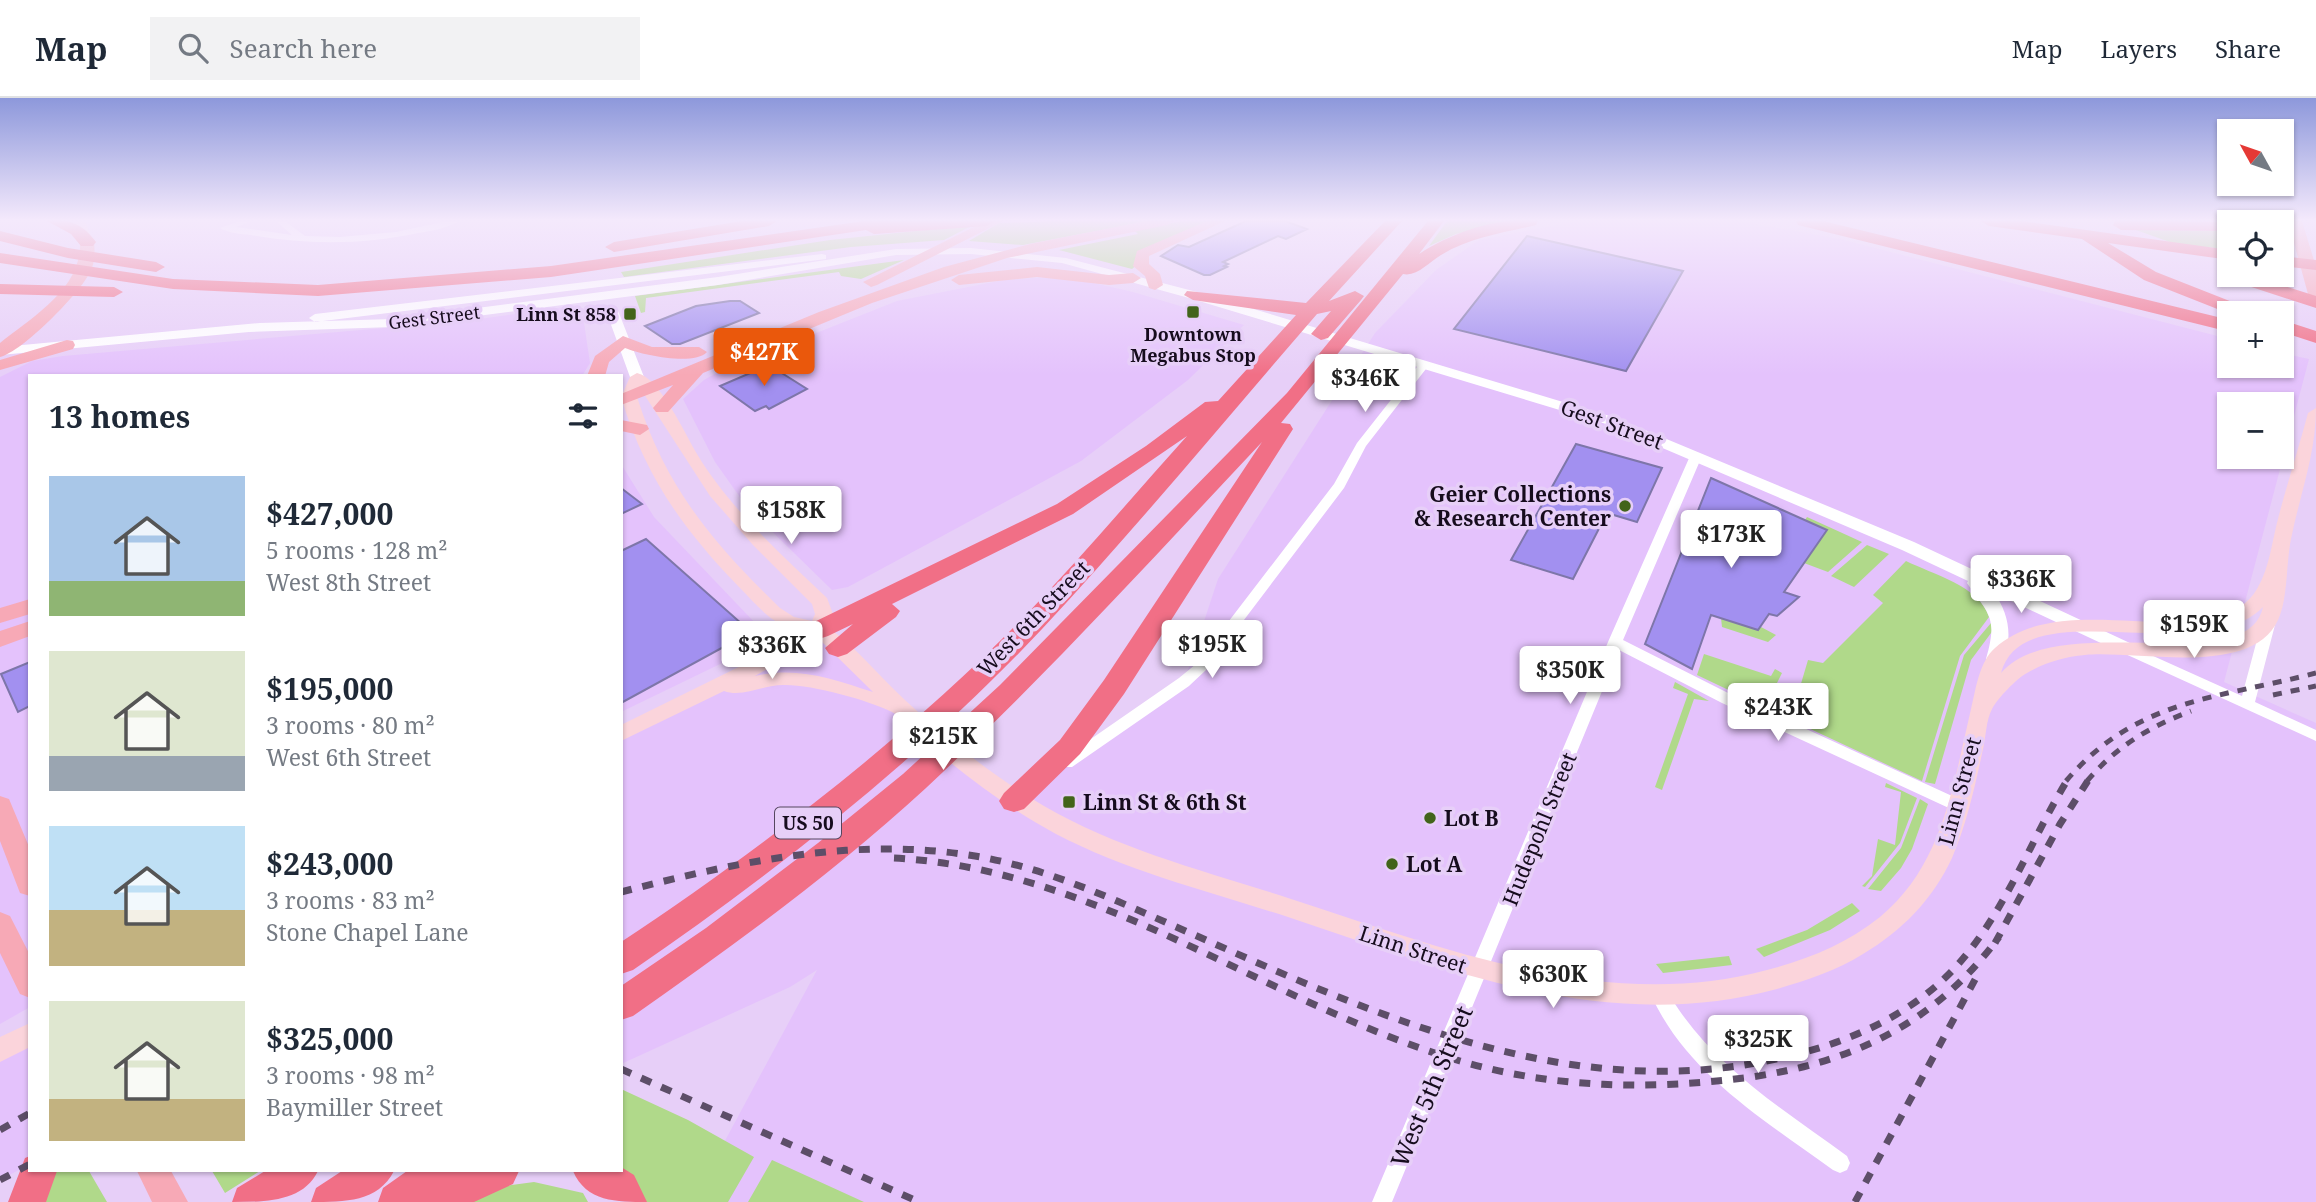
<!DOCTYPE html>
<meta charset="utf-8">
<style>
:root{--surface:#fff;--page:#f2f2f3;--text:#1f2937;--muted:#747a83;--line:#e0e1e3;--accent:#ea580c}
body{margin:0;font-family:"Noto Serif",serif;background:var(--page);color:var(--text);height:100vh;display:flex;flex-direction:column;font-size:26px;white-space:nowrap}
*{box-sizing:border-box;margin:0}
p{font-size:23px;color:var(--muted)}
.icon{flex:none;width:38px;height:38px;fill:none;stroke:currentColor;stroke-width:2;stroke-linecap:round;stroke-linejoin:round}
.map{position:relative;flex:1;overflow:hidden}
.panel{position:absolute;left:28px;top:276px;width:595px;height:798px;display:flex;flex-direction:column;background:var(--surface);border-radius:0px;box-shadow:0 2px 5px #0004}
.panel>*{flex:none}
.needle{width:46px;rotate:310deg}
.buttons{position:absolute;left:2217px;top:21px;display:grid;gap:14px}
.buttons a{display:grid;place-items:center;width:77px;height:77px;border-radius:0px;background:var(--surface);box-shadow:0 2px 5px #0004;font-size:35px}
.price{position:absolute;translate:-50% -60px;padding:0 16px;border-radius:7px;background:#fff;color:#222;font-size:23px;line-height:46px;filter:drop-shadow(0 2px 4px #0008)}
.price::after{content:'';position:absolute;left:50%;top:42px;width:21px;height:16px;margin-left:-10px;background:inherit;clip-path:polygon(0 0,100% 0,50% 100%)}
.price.active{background:var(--accent);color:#fff}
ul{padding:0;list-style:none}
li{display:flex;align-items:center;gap:21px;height:175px;padding:0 21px}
li span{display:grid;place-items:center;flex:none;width:196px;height:140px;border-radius:0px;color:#555}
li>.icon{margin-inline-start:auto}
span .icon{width:84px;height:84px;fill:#fffc;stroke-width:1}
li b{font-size:30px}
h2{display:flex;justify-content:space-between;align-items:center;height:84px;padding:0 21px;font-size:30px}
header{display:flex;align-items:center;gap:42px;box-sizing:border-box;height:98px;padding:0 35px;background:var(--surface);border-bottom:2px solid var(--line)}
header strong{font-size:33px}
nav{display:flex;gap:38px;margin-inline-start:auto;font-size:24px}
.search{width:490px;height:63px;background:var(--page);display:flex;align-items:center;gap:18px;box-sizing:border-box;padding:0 24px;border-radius:0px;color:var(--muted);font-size:26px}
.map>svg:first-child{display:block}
</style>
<header>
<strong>Map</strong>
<div class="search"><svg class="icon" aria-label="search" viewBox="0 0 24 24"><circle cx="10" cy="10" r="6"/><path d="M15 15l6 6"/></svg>Search here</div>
<nav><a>Map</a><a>Layers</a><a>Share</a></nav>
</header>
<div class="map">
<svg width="2316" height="1104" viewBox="0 0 2316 1104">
<rect width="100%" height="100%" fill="#e7cff8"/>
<!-- built -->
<path fill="#e4c2fc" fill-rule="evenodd" d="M1579,123H1738L1840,141L2229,241L2230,268H2282V255L2309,261L2224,584L2316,625V1104H692L817,872L790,889L621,966V636L819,532L1014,703L1184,584L1218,481L1375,235L1436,172L1479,142ZM2230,306H2282V359H2230Z
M1047,179L1089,184L1133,194L1244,227L1188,282L1081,363L848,489L832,492L747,409L715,364L683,301L704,282L720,273L897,203L1004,182Z
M578,207L583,218L590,265L582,278H30V909L0,926V279L32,263L63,258L465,223Z
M621,366L654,419L757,527L747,553L621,614Z
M30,936V1066L0,1082V952Z"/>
<!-- green -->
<path fill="#b0d98a" d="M1056,123H1149L1023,147L969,143L999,125Z
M1182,123H1213L1166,141L1132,171L1059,152L1138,136L1134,132Z
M1447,123H1510L1456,136L1429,148Z
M973,127L944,142L851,149L624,179L621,174L830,142Z
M2136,132L2229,133V151L2178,147Z
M904,162L861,181L841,178L839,174L646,200L645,214L641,215L635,198Z
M1807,419L1862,444L1828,474L1804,465L1827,432L1805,422Z
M1867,447L1889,456L1854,489L1831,478Z
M1906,463C1932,476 1980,488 1989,519L1960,558L1922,683L1791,622L1786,615L1800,589L1808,562L1823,565L1883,505L1873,497Z
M1721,520L1758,532L1761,529L1776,537L1768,544L1722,529Z
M1991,525L1994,531L1971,562L1935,686L1925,684L1964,557Z
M1704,556L1771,578L1775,571L1782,575L1767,605L1758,606L1697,577Z
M1675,584L1709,603L1694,601L1662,692L1655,689L1688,596L1673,590Z
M1886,685L1917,700L1900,745L1865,789L1862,788L1872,778L1878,741L1895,747L1901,694L1885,689Z
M1920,701L1928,706L1912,751L1901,770L1881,793L1868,791L1901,750Z
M1852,805L1860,813L1830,832L1764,859L1756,851L1807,832Z
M1729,858L1732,867L1663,875L1656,866Z
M621,991L688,1022L754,1059L728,1104H644L632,1082L621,1073Z
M772,1062L864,1104H748Z
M55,1073H89L107,1104H44Z
M212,1073H260L225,1095Z
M534,1084L583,1095L588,1104H462L482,1091Z"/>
<!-- building -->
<path fill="#a290f0" stroke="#7e76a9" stroke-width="2" d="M1246,123H1285L1307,131L1286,141L1278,138L1223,164L1228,166L1224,168L1227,169L1210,177H1204L1161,158L1178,147L1189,149Z
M1527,138L1683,173L1626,273L1454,231Z
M730,203H740L759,215L680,246H672L645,228L696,208Z
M769,267L807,291L769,311L766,308L755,313L720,288Z
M1576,346L1662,370L1637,424L1607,415L1573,481L1511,462Z
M1711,380L1827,432L1784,494L1799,499L1777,518L1769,516L1758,532L1711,517L1692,571L1645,546Z
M621,390L642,406L621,416Z
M646,441L751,534L621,605V453Z
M30,564V608L18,614L1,576Z"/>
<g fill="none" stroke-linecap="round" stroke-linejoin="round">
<!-- minor -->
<path fill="#fff" fill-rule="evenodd" d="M240,123H252L236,129L292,137L276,123H285L305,138L340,139L396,134L447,123H459C448,130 431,133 418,135C362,147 307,147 251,137C241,136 228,135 220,130Z
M1424,264L1429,267L1366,348L1344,390L1206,572L1189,588L1072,669H1062L1059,665L1062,661L1179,580L1196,566L1334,386L1357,345L1420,265Z
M1696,354L1702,358L1623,542L1732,597L1963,703L1965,707L1963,711L1957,713L1951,711L1722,605L1619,552L1392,1104H1372L1608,544L1690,358Z
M2269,518L2276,523L2255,604L2316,632V643L2121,554L2119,551L2121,548H2131L2242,598L2262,523Z
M1661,891L1667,893C1709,966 1781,1010 1847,1058L1850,1065L1847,1072L1840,1075L1833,1072C1766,1023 1688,977 1652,899L1655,893Z"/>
<!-- tertiary -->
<path fill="#fff" fill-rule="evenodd" d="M971,150L1066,160L1197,194L1616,320L1914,444L2132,546L2135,550L2126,556L2120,554L1994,495C2009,515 2014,542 2001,565H1989L1986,561C1998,520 1989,516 1967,485L1968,483L1902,452L1606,326L1189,200L1062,165L971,156L896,157L718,187L392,229L249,234L0,257L1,249L260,225L392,221L718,179L896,151Z
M822,156L826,157V161L315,224L309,220L315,216Z
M607,207L617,210L644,279L642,282L637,283L630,279L605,210Z"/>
<!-- secondary -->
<path fill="#fbd4db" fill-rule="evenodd" d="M73,123H85L93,144L91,147H83Z
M637,275C660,280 685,336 697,356C730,411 780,455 827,500L833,516L829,530C858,551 880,579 906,603C948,642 994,679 1044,708C1120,752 1205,773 1288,800C1441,849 1604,916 1767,872C1809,861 1846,846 1880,819C1943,767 1953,687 1971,611C1976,591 1979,564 1995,550C2067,485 2214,563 2257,491C2270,469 2272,442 2279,417C2288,383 2299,349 2308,315L2316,310C2316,356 2300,396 2291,441C2286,465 2288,501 2278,522C2252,580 2136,552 2085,557C2064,559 2046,564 2027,575C2016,581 1998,600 1992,611C1986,622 1986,639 1983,651C1975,688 1967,725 1952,760C1933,801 1902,833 1863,856C1836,873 1807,882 1777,891C1609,937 1447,872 1288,819C1211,794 1129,774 1056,736C1017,715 980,689 946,661C929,647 911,624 892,614C868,602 810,586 783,587C763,587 742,600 724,593L621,643V627L781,548L803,534C772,528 760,510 739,489C682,430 645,378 621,299L630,279ZM640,290L710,398L753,447L812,506L815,516L812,523L794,519L780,510C712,444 666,390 637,299ZM2263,509C2247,583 2059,509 2001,575C2024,491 2201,572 2263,509ZM819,541L873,594C832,581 798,568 755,578Z
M30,925V949L0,964V939Z"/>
<!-- primary -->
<path fill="#f7a9b6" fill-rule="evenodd" d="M986,123H1003L877,187L871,189L863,184Z
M1146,123H1174L1167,127L1007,160L872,205L703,275L668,314H656L653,310L673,287L621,307V296L819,214L944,169L1030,146Z
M1207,123H1225L1149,158V166L1160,176L1163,187L1155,192L1149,190L1145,178L1133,168L1137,153Z
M2288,123H2302L2316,169V201L2308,196Z
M87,140L94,144C95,156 95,166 89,176C78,197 22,254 0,259V245C32,219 82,191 80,144Z
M1037,169L1109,177L1133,175L1141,180L1133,185L1109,187L1037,179L959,187L951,182L959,177Z
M623,238L652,249H699L707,254C694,268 642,257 625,250L609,264L605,278H587L595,258Z
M67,242L73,243L75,247L73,251L0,272V262Z
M621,322L647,327L649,331L640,337L621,333Z
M30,501V516L0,525V510Z
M30,523V538L0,549V533Z
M0,698L9,701L30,751V798L20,795L0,743Z
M0,814L10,818L30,857V900L20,896L0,855Z
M137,1073H171L188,1104H152Z"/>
<!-- motorway -->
<path fill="#f16f86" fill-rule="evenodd" d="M47,123C69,121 82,125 96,144L93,148H81L71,136Z
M742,123H777L769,128L614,154L605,149L614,144Z
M864,123H995L987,128L874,136L866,132L551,179L318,198L173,191L0,165V155L173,181L318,187L551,168Z
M1385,123H1402L1329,203L1355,193L1364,198L1361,202L1328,240L1321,242L1311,236L1331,213L1317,216C1226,321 1137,429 1042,531C923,658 776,774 633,872L621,876V844C760,752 908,638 1024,519C1080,461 1133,398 1187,338L1073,416L892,506L900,513L896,519L847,556L838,559L829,556L825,550L853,526L828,538L819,541L810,538L806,532L810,526L1057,406L1146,348L1205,304L1218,303L1296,217L1193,202L1184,197L1187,193L1306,205Z
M1428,123H1444L1419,156C1454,134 1496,119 1538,123L1536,127C1503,135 1471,139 1441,157C1429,164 1417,179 1403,176L1281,325L1290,326L1293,331L1124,596L1080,656L1024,711L1014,714L1004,711L999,703L1004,695L1060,642L1104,582L1262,344C1152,461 1044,580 926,690C835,774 734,847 633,918L621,922V888L706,830L818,745L903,676L1000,587L1287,295Z
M1796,123H1823L2230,222V234L1798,127Z
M1981,123H2021L2230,152V162L2108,145L2156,174L2250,211L2252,215L2230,216L2144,182L2082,141L1989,128Z
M2115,123L2235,124H2230V133L2121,132L2113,127Z
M0,133L68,150L156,164L165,169L156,174L68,160L0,143Z
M2282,158L2316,162V172L2282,168Z
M2227,173H2230V177H2250L2316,198V210L2227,181L2224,177Z
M0,186L114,189L123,194L114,199L0,196Z
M2282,222L2316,233V245L2282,234Z
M30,1058V1073H57L46,1104H8L25,1060Z
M621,1069L634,1077L647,1104C617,1104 586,1104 573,1073H621Z
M265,1073H318C303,1104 265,1104 232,1104L237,1090Z
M342,1073H394C378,1104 345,1104 311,1104L316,1090Z
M407,1073H519L513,1086L474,1104H378L383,1090Z"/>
<!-- rail-far1 -->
<path stroke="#5d4e68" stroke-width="5" stroke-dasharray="9 9" stroke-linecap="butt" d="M2273,597L2316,588
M2066,683C2137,600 2217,601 2316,575
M2087,683C2117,648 2149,629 2191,613"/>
<!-- rail -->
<path stroke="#5d4e68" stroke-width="7" stroke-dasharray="11 11" stroke-linecap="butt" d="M894,760C1100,771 1267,906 1460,963C1556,991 1653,992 1751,979C1855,964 1936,924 1999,839
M621,794C737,764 855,738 975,758C1053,771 1125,807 1197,838C1379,919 1572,1006 1776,961C1839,948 1903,922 1949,876C2004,820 2028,746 2068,681
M1995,845L2060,726L2089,681
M621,971L919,1104
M0,1032L30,1015
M0,1082L30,1066
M1855,1104L1978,876"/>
</g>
<!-- sky -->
<linearGradient id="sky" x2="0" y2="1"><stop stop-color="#8d98db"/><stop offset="0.44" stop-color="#f4e9fc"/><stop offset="1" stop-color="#f4e9fc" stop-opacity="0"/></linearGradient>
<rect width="2316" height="277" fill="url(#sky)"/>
<!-- markers -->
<g fill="#42641a" stroke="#e7cff8" stroke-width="2.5">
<rect x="1186" y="207" width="14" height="14" rx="3.5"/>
<rect x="623" y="209" width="14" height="14" rx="3.5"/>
<circle cx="1625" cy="408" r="7"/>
<rect x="1062" y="697" width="14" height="14" rx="3.5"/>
<circle cx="1430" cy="720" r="7"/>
<circle cx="1392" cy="766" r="7"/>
</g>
<g text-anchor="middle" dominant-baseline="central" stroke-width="7" stroke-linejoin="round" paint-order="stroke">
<!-- far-poi labels -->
<g font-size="18" font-weight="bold" fill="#160c1d" stroke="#e7cff8" text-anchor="end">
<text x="616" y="216">Linn St 858</text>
<text x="1193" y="236" text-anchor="middle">Downtown<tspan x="1193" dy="21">Megabus Stop</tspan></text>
</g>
<!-- far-street labels -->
<g font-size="18" fill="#160c1d" stroke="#e7cff8">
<text transform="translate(434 219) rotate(-7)">Gest Street</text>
</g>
<!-- shield labels -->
<rect fill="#e7cff8" stroke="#55465f" stroke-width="2" x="775" y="709.5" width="66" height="31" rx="5"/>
<g font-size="19" font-weight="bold" fill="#160c1d">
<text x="808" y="725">US 50</text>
</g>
<!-- street labels -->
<g font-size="21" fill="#160c1d" stroke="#e7cff8">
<text transform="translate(1612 326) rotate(20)">Gest Street</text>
<text transform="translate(1033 520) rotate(-46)">West 6th Street</text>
<text transform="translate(1959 693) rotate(-75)">Linn Street</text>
<text transform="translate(1539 731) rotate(-68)">Hudepohl Street</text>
<text transform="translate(1413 851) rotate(18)">Linn Street</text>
</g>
<!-- poi labels -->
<g font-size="21" font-weight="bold" fill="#160c1d" stroke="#e7cff8" text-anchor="start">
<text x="1611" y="396" text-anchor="end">Geier Collections<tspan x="1611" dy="24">&amp; Research Center</tspan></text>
<text x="1083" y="704">Linn St &amp; 6th St</text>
<text x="1444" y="720">Lot B</text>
<text x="1406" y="766">Lot A</text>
</g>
<!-- near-street labels -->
<g font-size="24" fill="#160c1d" stroke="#e7cff8">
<text transform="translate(1431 988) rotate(-67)">West 5th Street</text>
</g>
</g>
</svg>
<div class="buttons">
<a><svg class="needle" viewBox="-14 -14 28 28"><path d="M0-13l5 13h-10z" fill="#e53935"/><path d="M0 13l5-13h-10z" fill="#747a83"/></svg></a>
<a><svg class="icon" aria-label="locate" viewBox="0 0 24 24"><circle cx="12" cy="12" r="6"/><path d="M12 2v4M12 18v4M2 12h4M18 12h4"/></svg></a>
<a>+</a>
<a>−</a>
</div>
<b class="price active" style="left:764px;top:290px">$427K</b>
<b class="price" style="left:1365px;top:316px">$346K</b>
<b class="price" style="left:791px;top:448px">$158K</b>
<b class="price" style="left:1731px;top:472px">$173K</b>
<b class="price" style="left:2021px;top:517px">$336K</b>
<b class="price" style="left:2194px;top:562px">$159K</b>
<b class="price" style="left:1212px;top:582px">$195K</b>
<b class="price" style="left:772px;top:583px">$336K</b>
<b class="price" style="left:1570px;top:608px">$350K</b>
<b class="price" style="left:1778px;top:645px">$243K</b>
<b class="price" style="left:943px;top:674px">$215K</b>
<b class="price" style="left:1553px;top:912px">$630K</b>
<b class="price" style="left:1758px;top:977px">$325K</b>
<section class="panel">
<h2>13 homes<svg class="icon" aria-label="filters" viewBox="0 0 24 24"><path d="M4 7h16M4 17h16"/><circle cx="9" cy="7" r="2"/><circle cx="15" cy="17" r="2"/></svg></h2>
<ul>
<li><span style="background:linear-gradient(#a9c7e8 75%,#8fb573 0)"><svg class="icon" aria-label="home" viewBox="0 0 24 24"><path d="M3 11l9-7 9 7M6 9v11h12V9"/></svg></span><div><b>$427,000</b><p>5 rooms · 128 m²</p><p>West 8th Street</p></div></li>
<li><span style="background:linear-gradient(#dfe7d0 75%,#9aa5b1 0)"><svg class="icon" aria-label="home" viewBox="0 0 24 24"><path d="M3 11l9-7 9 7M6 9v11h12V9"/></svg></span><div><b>$195,000</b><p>3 rooms · 80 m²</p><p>West 6th Street</p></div></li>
<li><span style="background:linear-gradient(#bfe0f5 60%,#c2b280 0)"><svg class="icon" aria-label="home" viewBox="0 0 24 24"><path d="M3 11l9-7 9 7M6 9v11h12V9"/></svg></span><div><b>$243,000</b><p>3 rooms · 83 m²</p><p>Stone Chapel Lane</p></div></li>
<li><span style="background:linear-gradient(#dfe7d0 70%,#c2b280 0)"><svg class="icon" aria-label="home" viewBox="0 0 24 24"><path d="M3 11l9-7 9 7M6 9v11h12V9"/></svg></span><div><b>$325,000</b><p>3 rooms · 98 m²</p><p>Baymiller Street</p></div></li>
</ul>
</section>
</div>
